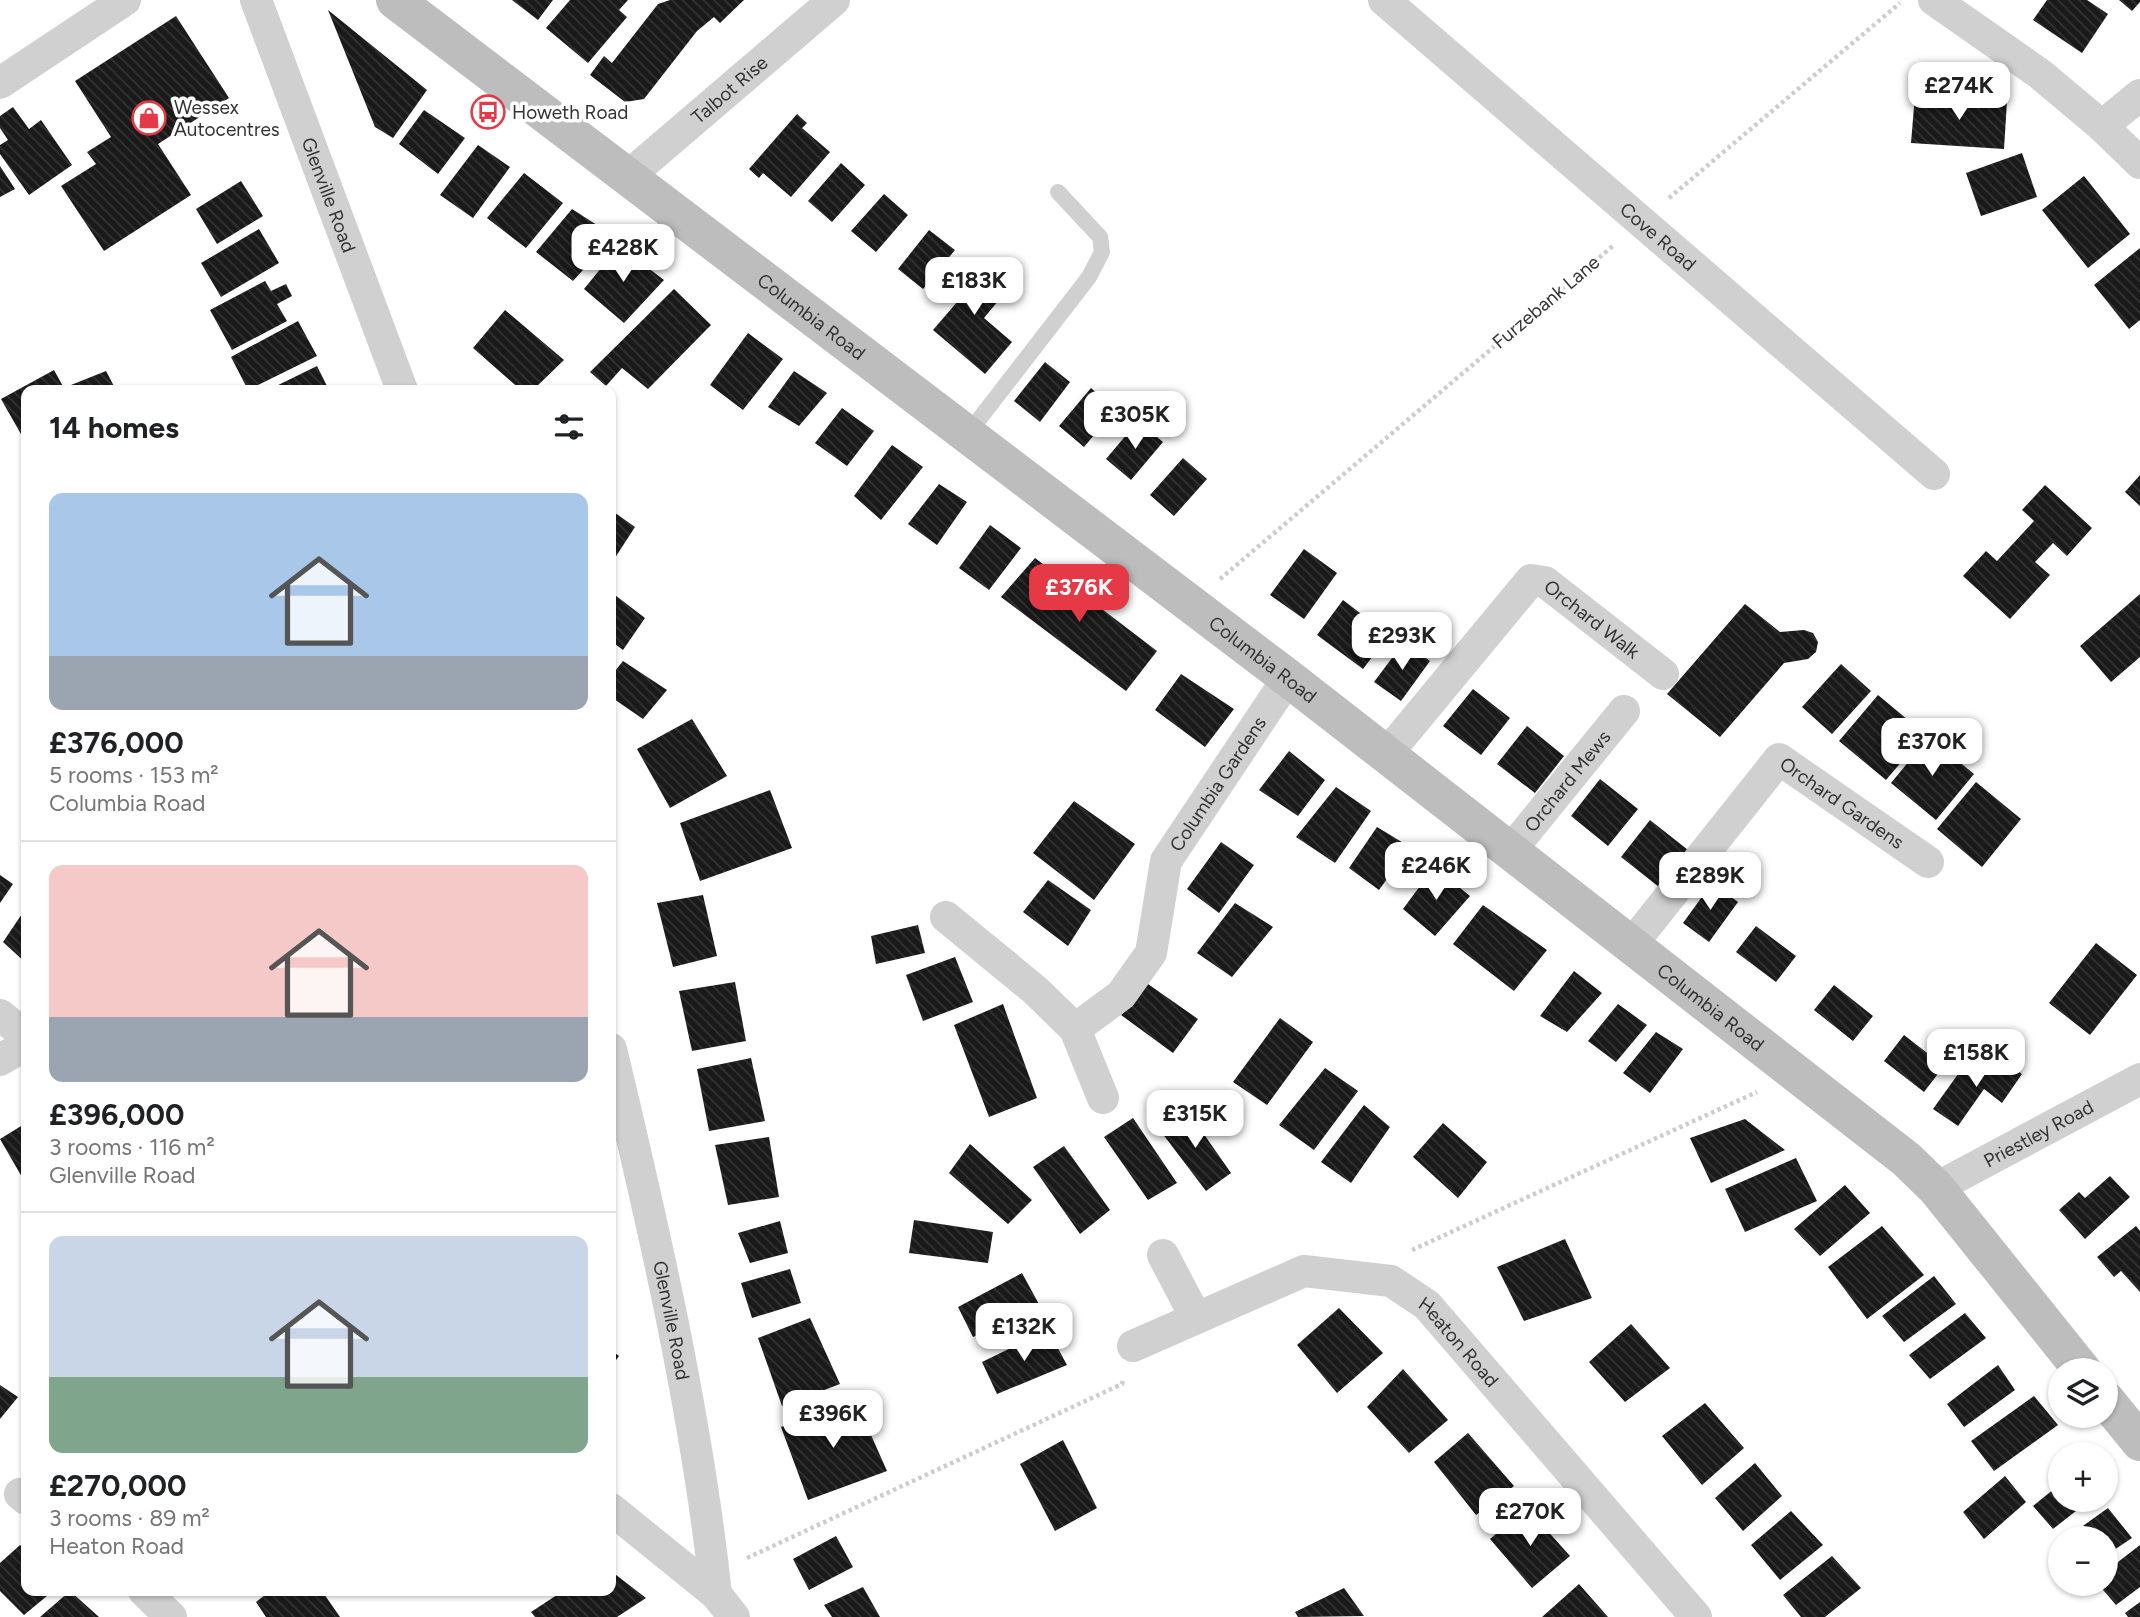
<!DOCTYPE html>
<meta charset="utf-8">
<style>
:root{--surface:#fff;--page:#f6f6f6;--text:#202124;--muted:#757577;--line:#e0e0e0;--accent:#e63946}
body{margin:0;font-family:Figtree,sans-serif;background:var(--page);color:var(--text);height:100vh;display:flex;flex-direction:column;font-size:26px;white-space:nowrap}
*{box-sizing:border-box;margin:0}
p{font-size:23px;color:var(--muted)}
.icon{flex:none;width:38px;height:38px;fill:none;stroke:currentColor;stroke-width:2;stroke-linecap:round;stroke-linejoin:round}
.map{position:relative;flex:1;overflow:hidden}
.drawer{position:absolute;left:21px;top:385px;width:595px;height:1211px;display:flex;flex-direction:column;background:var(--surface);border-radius:14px;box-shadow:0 2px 5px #0004}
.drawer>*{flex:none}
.buttons{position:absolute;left:2048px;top:1358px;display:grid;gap:14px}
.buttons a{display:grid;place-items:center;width:70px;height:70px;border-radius:50%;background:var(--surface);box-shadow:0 2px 5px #0004;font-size:35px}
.price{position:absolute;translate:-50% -60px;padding:0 16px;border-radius:14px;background:#fff;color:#222;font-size:23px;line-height:46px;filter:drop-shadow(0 2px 4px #0008)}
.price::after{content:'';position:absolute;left:50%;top:42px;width:21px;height:16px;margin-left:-10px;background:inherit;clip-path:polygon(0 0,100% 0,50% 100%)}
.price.on{background:var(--accent);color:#fff}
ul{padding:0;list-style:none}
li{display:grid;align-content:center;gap:14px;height:371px;padding:0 28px}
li+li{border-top:2px solid var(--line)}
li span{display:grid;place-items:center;height:217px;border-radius:14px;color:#555}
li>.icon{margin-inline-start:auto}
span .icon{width:126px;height:126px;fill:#fffc;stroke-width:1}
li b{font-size:30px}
h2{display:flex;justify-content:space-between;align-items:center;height:84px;padding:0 28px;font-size:30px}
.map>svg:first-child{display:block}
</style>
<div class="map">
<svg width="2140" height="1617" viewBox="0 0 2140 1617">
<defs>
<pattern id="building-back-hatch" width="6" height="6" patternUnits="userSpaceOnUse" patternTransform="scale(1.75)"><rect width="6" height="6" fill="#1a1a1a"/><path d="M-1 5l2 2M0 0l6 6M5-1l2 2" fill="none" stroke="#333"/></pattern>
</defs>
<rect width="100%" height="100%" fill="#fff"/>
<!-- building -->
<path fill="url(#building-back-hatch)" d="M512,0H553L538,20Z
M570,0H628L619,10L627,17L588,63L546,28Z
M670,0H744L720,23L714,17L697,31L644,99L625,102L590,75L604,56L612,63L658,4Z
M2047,0H2087L2108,14L2082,53L2033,20Z
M2119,0H2140V2L2132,11Z
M328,10L427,90L393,138L375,127Z
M176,16L229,98L158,144L191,195L104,251L61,186L96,164L87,152L111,137L75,81Z
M1915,95L2007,101L2004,149L1911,143Z
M13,107L29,129L41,120L72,165L29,195L0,154V145L8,140L0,128V116Z
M424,110L465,138L438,174L399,144Z
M797,114L807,123L802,128L830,152L791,197L763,173L759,178L749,169Z
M478,145L510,167L473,218L440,195Z
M2022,153L2037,197L1981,216L1966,173Z
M841,163L865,185L832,222L808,201Z
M0,166L15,189L0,197Z
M524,173L563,203L526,248L487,218Z
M2084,176L2130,234L2088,268L2042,210Z
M241,181L263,216L217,244L196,209Z
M884,194L908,215L876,252L851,231Z
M572,209L614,236L573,281L536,252Z
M259,229L279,263L221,297L201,263Z
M929,230L955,250L923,289L898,269Z
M619,246L664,280L624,323L584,289Z
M2140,248V320L2129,329L2094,285Z
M970,257L1008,289L984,318L1012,342L985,374L933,330L958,301L944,289Z
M265,281L271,291L286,284L292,296L277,304L287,321L232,350L210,310Z
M674,289L711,325L648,389L622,368L606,386L590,372Z
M505,310L564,360L533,390H521L473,348Z
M298,321L317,356L248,390L231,357Z
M748,333L783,359L743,410L710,385Z
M1045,362L1070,382L1040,422L1014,401Z
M317,366L329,390H268Z
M54,370L65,390H26V443L1,399Z
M106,371L116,390H74L71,385Z
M794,371L827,393L799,426L768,407Z
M1091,388L1116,409L1084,447L1059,426Z
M842,408L874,431L847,466L815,443Z
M1138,421L1163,442L1131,480L1106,459Z
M892,445L923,467L881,520L854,496Z
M1183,458L1207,479L1174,516L1150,495Z
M2140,475V506L2125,492Z
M939,484L967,502L937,545L908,524Z
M2045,485L2092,528L2067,556L2053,543L2035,562L2050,575L2010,619L1963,576L1986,551L1997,561L2034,521L2022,510Z
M611,510L635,527L611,564Z
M990,525L1021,548L989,590L959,568Z
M1304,549L1337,573L1304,619L1270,595Z
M1035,558L1157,651L1126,691L1001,597Z
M611,592L645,618L623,650L611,641Z
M2140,594V657L2111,682L2080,646Z
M1343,600L1389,635L1363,669L1317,635Z
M1745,604L1780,632L1804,630L1813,633L1818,642L1816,652L1808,659L1784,663L1720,737L1667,694Z
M1404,642L1430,661L1401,701L1374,682Z
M623,661L667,690L643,719L611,697V676Z
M1841,664L1871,691L1832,734L1802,707Z
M1181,674L1234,709L1205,747L1155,710Z
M1473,689L1510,718L1481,755L1443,726Z
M1878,695L1925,734L1886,780L1839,741Z
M692,719L727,776L670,808L637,749Z
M1527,726L1564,756L1535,793L1497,764Z
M1929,737L1974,774L1936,820L1891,783Z
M1289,751L1325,780L1298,816L1259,790Z
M1600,779L1638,809L1608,846L1571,816Z
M1976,782L2021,819L1982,867L1937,829Z
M1336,787L1371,811L1335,863L1296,837Z
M770,790L792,848L700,881L680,823Z
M1074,801L1135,844L1094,900L1033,853Z
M1650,820L1688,850L1659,887L1621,857Z
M1377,827L1410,847L1379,890L1349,868Z
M1221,842L1254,865L1219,913L1187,889Z
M1434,867L1470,896L1435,936L1403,909Z
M0,875L13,884L0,903Z
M1048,880L1091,910L1068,946L1023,912Z
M1712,883L1738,902L1709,942L1683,923Z
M703,895L717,956L673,967L657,903Z
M1235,903L1273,927L1232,977L1197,953Z
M1483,905L1547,950L1514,991L1453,944Z
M26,908V963L3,942Z
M918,925L925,953L876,964L871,936Z
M1756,926L1796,956L1776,982L1736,952Z
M2096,943L2137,975L2090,1035L2049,1003Z
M955,957L973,1002L923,1021L906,975Z
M1574,971L1602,993L1567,1032L1540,1016Z
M735,982L746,1041L692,1051L679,991Z
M1148,984L1198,1019L1173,1053L1121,1015Z
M1834,985L1873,1016L1853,1041L1814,1010Z
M1003,1004L1037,1098L989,1117L954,1025Z
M1618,1004L1647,1025L1616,1062L1588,1041Z
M1280,1018L1313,1042L1267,1105L1233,1082Z
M1656,1032L1683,1049L1650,1093L1623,1073Z
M1904,1035L1944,1066L1924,1092L1884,1061Z
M751,1058L765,1121L709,1131L697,1069Z
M2000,1059L2022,1074L2002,1103L1984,1089L1958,1126L1933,1109L1961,1070L1969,1076L1981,1060L1993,1069Z
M1325,1068L1358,1091L1314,1150L1279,1125Z
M1364,1105L1390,1127L1351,1183L1321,1162Z
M1187,1110L1231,1173L1206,1191L1159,1129Z
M1133,1118L1177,1183L1148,1200L1104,1137Z
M1745,1119L1785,1150L1711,1183L1690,1138Z
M26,1123V1184L0,1139Z
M1443,1123L1487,1162L1458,1198L1413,1157Z
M769,1137L779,1197L728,1205L715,1145Z
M970,1144L1032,1200L1008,1224L949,1173Z
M1064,1146L1110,1210L1080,1234L1033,1167Z
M1796,1158L1817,1201L1745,1232L1725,1189Z
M2110,1176L2130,1197L2085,1239L2059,1210L2079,1192L2085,1198Z
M1845,1185L1870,1213L1820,1256L1794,1229Z
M914,1220L993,1232L988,1263L909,1253Z
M780,1221L788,1253L750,1263L738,1233Z
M1882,1226L1924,1275L1867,1319L1828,1267Z
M2136,1226L2140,1231V1292L2121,1271L2114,1277L2097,1257Z
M1565,1239L1592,1298L1524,1321L1497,1267Z
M790,1269L801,1303L752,1318L741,1283Z
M1022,1273L1040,1306L973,1337L958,1307Z
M1934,1276L1956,1304L1904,1342L1882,1316Z
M1339,1308L1383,1353L1337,1393L1297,1345Z
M1965,1313L1986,1338L1930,1379L1909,1355Z
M810,1318L840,1384L782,1406L758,1338Z
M1631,1324L1670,1368L1625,1402L1589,1362Z
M1048,1330L1067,1365L997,1394L982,1362Z
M611,1350L619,1356L611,1367Z
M1998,1365L2015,1390L1964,1427L1947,1404Z
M1403,1369L1448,1420L1409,1453L1367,1407Z
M0,1385L18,1397L0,1419Z
M2034,1396L2058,1425L1994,1471L1971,1441Z
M855,1399L887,1471L808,1500L781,1427Z
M1705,1403L1744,1448L1702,1485L1662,1436Z
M1468,1433L1514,1486L1476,1515L1434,1462Z
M1063,1440L1097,1508L1055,1531L1020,1464Z
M1755,1463L1782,1496L1743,1531L1715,1498Z
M2005,1476L2026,1502L1984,1539L1963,1512Z
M2060,1484V1500H2090L2053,1529L2033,1506Z
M1527,1508L1570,1556L1532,1588L1490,1539Z
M2108,1508L2132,1538L2105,1556V1538H2066Z
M1791,1511L1823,1545L1780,1580L1751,1545Z
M836,1536L853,1567L809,1590L793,1559Z
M20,1545L26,1551V1591H53L24,1615L0,1591V1563Z
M2140,1545V1587L2116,1605L2098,1584H2105V1572Z
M1832,1556L1861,1588L1825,1617H1801L1783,1595Z
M611,1571L646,1598L617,1617H535L531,1612L563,1591H611Z
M1579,1584L1608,1617H1542Z
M863,1587L880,1617H832L824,1605Z
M1344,1588L1364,1616L1298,1617L1295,1612Z
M70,1591L99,1617H40Z
M270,1591H322L340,1617H266L256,1602Z
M2140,1602V1617H2128L2125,1613Z"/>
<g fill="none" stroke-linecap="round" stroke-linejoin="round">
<!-- path -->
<path stroke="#cdcdcd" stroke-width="4.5" stroke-dasharray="3.5 3.5" stroke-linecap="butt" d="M1669,198L1900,3
M1220,579L1614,245
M1412,1250L1757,1092
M747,1558L1122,1384L1123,1380"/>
<!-- lane -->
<path stroke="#d0d0d0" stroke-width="16" d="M967,435L1089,277L1102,252L1100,237L1058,192"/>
<!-- street -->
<g stroke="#d0d0d0" stroke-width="32">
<path id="s1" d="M256,0L402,390"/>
<path id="s2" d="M1384,0L1934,474"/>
<path d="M1934,0L2040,74L2102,126"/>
<path d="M0,83L125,0"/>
<path d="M2140,95L2102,126L2140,163"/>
<path id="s3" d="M626,178L834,0"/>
<path id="s4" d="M1386,755L1531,580L1545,582L1663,674"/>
<path id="s5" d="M1511,850L1624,711"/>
<path id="s6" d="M946,917L1035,990L1075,1029L1121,995L1151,953L1166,861L1288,678"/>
<path id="s7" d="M1632,944L1779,759L1928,862"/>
<path d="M0,1015L26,1036"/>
<path d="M1075,1029L1103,1098"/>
<path id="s8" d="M611,1049C654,1229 696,1410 716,1594"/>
<path d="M0,1060L26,1045"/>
<path id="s9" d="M1936,1188L2140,1079"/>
<path d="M1163,1255L1196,1318"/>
<path id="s10" d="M1133,1346L1304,1271L1391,1281L1427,1305L1696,1617"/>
<path d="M20,1494L26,1499"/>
<path d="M611,1509L716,1594L734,1617"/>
<path d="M144,1591L171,1617"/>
</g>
<!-- secondary -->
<g stroke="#bdbdbd" stroke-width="38">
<path id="s11" d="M395,0L1288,678L1906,1159L1936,1188L2082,1370"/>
<path d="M2105,1399L2140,1442"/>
</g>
</g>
<!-- icons -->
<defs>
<symbol id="bus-ring" viewBox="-11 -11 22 22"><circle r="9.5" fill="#fff" stroke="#e63946" stroke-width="1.5"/><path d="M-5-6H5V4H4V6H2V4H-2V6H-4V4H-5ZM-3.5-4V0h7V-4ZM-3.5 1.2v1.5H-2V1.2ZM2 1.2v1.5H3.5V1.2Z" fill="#e63946"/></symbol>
<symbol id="shop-ring" viewBox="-11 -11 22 22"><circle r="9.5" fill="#fff" stroke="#e63946" stroke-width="1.5"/><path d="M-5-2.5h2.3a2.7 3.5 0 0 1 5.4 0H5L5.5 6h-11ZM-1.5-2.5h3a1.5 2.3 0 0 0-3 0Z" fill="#e63946"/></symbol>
</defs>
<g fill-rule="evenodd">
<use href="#bus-ring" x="469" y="93" width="38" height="38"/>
<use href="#shop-ring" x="130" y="99" width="38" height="38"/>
</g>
<g text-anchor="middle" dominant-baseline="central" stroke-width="7" stroke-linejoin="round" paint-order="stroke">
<!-- street labels -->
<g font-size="19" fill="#333" stroke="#fff">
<text stroke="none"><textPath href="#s3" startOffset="136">Talbot Rise</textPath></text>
<text stroke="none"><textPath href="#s1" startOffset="208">Glenville Road</textPath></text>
<text stroke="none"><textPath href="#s2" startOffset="362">Cove Road</textPath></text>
<text transform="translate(1546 302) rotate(-40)">Furzebank Lane</text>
<text stroke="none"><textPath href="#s11" startOffset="523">Columbia Road</textPath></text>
<text stroke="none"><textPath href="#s4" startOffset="301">Orchard Walk</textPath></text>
<text stroke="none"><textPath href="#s11" startOffset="1090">Columbia Road</textPath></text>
<text stroke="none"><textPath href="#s5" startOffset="89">Orchard Mews</textPath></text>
<text stroke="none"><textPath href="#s6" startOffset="466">Columbia Gardens</textPath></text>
<text stroke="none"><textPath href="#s7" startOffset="313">Orchard Gardens</textPath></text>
<text stroke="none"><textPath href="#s11" startOffset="1657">Columbia Road</textPath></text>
<text stroke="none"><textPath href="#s9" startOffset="116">Priestley Road</textPath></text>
<text stroke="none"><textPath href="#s8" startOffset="278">Glenville Road</textPath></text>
<text stroke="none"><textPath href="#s10" startOffset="366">Heaton Road</textPath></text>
</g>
<!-- poi labels -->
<g font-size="19" fill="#333" stroke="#fff" text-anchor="start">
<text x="174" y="107">Wessex<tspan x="174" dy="22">Autocentres</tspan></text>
<text x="512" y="112">Howeth Road</text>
</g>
</g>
</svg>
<div class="buttons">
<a><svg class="icon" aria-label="layers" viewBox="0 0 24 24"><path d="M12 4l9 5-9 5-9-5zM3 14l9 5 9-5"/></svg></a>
<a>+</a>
<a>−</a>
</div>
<b class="price" style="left:1959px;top:122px">£274K</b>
<b class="price" style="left:623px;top:284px">£428K</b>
<b class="price" style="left:974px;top:317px">£183K</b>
<b class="price" style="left:1135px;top:451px">£305K</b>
<b class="price on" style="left:1079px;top:624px">£376K</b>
<b class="price" style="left:1402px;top:672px">£293K</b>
<b class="price" style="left:1932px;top:778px">£370K</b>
<b class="price" style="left:1436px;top:902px">£246K</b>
<b class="price" style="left:1710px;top:912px">£289K</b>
<b class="price" style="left:1976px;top:1089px">£158K</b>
<b class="price" style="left:1195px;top:1150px">£315K</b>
<b class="price" style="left:1024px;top:1363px">£132K</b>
<b class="price" style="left:833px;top:1450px">£396K</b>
<b class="price" style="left:1530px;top:1548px">£270K</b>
<section class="drawer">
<h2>14 homes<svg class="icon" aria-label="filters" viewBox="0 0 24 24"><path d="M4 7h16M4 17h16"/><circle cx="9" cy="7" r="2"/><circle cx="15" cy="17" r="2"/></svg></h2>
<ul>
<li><span style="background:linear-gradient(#a9c7e8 75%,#9aa5b1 0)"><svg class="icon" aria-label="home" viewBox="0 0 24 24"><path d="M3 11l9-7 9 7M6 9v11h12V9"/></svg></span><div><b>£376,000</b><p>5 rooms · 153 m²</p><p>Columbia Road</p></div></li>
<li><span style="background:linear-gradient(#f6c9c9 70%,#9aa5b1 0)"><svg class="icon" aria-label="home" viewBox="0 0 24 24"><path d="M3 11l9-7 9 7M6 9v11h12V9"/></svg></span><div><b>£396,000</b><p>3 rooms · 116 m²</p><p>Glenville Road</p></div></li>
<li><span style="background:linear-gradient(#c9d6e8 65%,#7fa58c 0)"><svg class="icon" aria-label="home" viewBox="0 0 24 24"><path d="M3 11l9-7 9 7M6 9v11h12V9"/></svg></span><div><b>£270,000</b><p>3 rooms · 89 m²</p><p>Heaton Road</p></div></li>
</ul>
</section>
</div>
